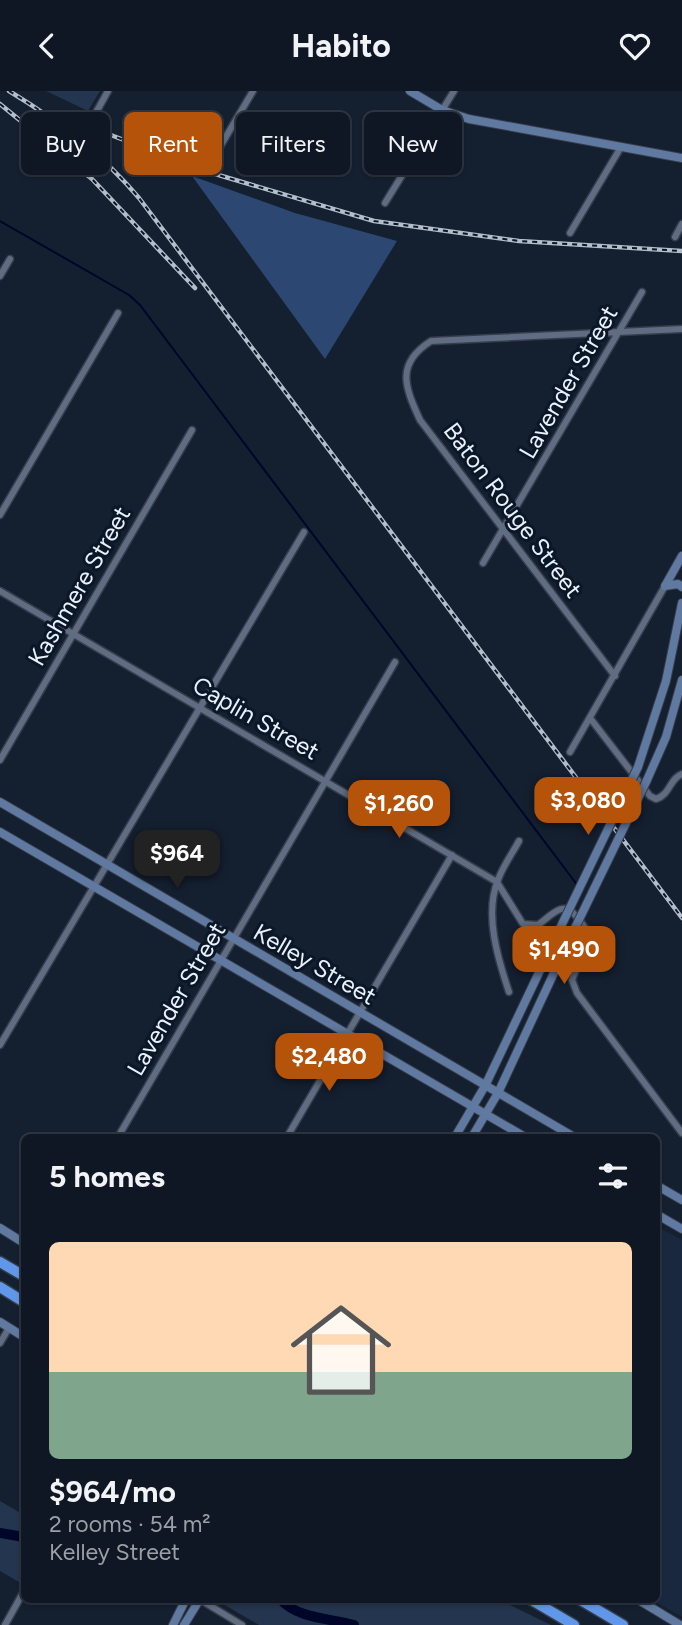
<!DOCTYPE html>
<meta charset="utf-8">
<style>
:root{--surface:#0f1724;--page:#18202c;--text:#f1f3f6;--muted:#9b9fa6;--line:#2f3641;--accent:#b45309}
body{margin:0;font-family:Figtree,sans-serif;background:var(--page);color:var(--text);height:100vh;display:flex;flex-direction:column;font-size:26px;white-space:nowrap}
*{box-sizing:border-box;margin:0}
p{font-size:23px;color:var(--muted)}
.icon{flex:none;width:38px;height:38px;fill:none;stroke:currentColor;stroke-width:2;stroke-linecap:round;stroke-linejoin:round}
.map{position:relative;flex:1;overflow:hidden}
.sheet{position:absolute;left:21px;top:1043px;width:639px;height:469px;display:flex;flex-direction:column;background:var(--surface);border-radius:10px;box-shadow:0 2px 5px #0004,0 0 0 2px var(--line)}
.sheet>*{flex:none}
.hud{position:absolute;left:21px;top:21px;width:640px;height:63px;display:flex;gap:14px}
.price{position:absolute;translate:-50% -60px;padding:0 16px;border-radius:14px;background:var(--accent);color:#fff;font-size:23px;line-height:46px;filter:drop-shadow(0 2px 4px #0008)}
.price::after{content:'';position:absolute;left:50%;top:42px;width:21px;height:16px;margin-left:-10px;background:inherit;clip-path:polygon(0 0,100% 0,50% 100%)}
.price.selected{background:#222;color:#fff}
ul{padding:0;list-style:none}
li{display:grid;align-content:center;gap:14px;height:371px;padding:0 28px}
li+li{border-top:2px solid var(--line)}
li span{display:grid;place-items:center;height:217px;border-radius:10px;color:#555}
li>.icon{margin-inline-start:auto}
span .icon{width:126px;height:126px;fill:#fffc;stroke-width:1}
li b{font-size:30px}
h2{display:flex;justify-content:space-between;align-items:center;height:84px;padding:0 28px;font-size:30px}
.chip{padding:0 24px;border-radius:10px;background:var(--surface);box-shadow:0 2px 5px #0004,0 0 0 2px var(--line);font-size:24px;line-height:63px}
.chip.selected{background:var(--accent);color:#fff}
header{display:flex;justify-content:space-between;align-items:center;height:91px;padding:0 28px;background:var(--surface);font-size:32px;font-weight:700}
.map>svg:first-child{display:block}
</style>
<header><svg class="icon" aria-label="back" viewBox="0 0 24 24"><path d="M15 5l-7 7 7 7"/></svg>Habito<svg class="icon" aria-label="heart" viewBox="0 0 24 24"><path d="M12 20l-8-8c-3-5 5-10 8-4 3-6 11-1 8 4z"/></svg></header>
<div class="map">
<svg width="682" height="1534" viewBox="0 0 682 1534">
<rect width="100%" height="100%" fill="#141f30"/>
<!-- built -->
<path fill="#19283e" d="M656,1135L682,1149V1526L652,1509L656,1508V1403L662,1393L656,1390Z"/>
<!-- green -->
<path fill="#243550" d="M46,0H100L88,20Z
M0,1410L24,1424V1494L0,1480Z
M216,1509H500L551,1534H259Z"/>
<!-- forest -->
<path fill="#2c4872" d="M192,85L295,122L397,150L325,268Z"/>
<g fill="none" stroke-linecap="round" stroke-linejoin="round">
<!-- stream -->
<path stroke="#00062a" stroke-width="2" d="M0,130L129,204L140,214L578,795"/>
<!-- river -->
<path stroke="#00062a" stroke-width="10" d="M0,1442L24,1446
M280,1508C298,1528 329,1527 354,1534"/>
<defs>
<path id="street" d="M93,27L108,0
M211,71L253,0
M385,112L454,0
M570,142L621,56
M675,146L682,133
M0,185L10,168
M0,424L118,222
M483,472L642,201
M0,500L497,791L523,833L538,834C551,825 563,808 576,825C581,831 586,837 589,845L572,889L577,902L682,1042
M615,585L420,329C405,296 395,273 431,250L682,238
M590,627L650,705L656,708C670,704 670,687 682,683
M570,661L665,495
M0,669L192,339
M509,901C498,868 484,823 498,789C503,775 512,763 519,750
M0,954L304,441
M118,1046L395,571
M287,1046L452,764
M0,1252L9,1237
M199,1508L242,1534
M5,1534L24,1500"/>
<path id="secondary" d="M410,0L442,19L469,28L682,67
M665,495L682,465
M665,495L678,493L682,496
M638,676L666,590L682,512
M647,689L666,646L682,589
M0,711L574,1046
M0,741L525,1046
M455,1046L485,995L564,829
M472,1046L498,1002L573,841
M656,1094L682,1109
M656,1123L682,1138
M0,1137L24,1152
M0,1231L24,1246
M637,1508L680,1534
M173,1534L186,1508
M184,1534L200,1508"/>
<path id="highway" d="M0,1171L24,1185
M0,1196L24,1211
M530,1508L574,1534
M579,1508L623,1534"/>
</defs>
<!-- street casing -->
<use href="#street" stroke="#353c4a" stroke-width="9"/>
<!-- secondary casing -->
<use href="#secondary" stroke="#353c4a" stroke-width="10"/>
<!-- highway casing -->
<use href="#highway" stroke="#353c4a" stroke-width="13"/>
<!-- street -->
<use href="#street" stroke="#5f6c81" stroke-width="6"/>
<!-- secondary -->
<use href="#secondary" stroke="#6079a0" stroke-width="8"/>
<!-- highway -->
<use href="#highway" stroke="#6197e8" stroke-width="10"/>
<defs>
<path id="rail" d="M9,0C59,30 102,63 139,107L682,827
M0,13L92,88L195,197
M61,25L205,80L374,130L519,150L682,160"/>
</defs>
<!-- rail casing -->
<use href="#rail" stroke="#b4bdca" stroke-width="4.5"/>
<!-- rail -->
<use href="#rail" stroke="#0b1626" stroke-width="2" stroke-dasharray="5" stroke-linecap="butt"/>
<defs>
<path id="secondary-bridge" d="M564,829L638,676
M573,841L647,689"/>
</defs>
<!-- secondary-bridge casing -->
<use href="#secondary-bridge" stroke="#353c4a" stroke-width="10" stroke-linecap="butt"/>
<!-- secondary-bridge -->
<use href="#secondary-bridge" stroke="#6079a0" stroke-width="8"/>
</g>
<g text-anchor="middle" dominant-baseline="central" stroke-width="6" stroke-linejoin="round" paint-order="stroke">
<!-- street labels -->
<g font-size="24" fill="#e9f1fd" stroke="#0b1626">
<text transform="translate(568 291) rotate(-60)">Lavender Street</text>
<text transform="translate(513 419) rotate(53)">Baton Rouge Street</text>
<text transform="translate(79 495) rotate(-60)">Kashmere Street</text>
<text transform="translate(256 627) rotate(30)">Caplin Street</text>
<text transform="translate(315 873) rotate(30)">Kelley Street</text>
<text transform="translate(176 908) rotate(-60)">Lavender Street</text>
</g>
</g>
</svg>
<b class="price" style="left:588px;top:746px">$3,080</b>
<b class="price" style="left:399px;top:749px">$1,260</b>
<b class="price selected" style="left:177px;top:799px">$964</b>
<b class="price" style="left:564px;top:895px">$1,490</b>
<b class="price" style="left:329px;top:1002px">$2,480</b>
<div class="hud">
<a class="chip">Buy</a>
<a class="chip selected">Rent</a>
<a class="chip">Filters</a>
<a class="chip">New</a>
</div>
<section class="sheet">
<h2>5 homes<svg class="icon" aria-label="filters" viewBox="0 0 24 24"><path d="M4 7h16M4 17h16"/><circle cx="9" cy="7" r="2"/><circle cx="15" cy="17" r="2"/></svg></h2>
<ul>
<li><span style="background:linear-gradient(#ffd9b3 60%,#7fa58c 0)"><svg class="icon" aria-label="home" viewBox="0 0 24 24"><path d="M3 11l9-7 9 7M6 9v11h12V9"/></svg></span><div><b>$964/mo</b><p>2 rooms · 54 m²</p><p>Kelley Street</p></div></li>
</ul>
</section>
</div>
